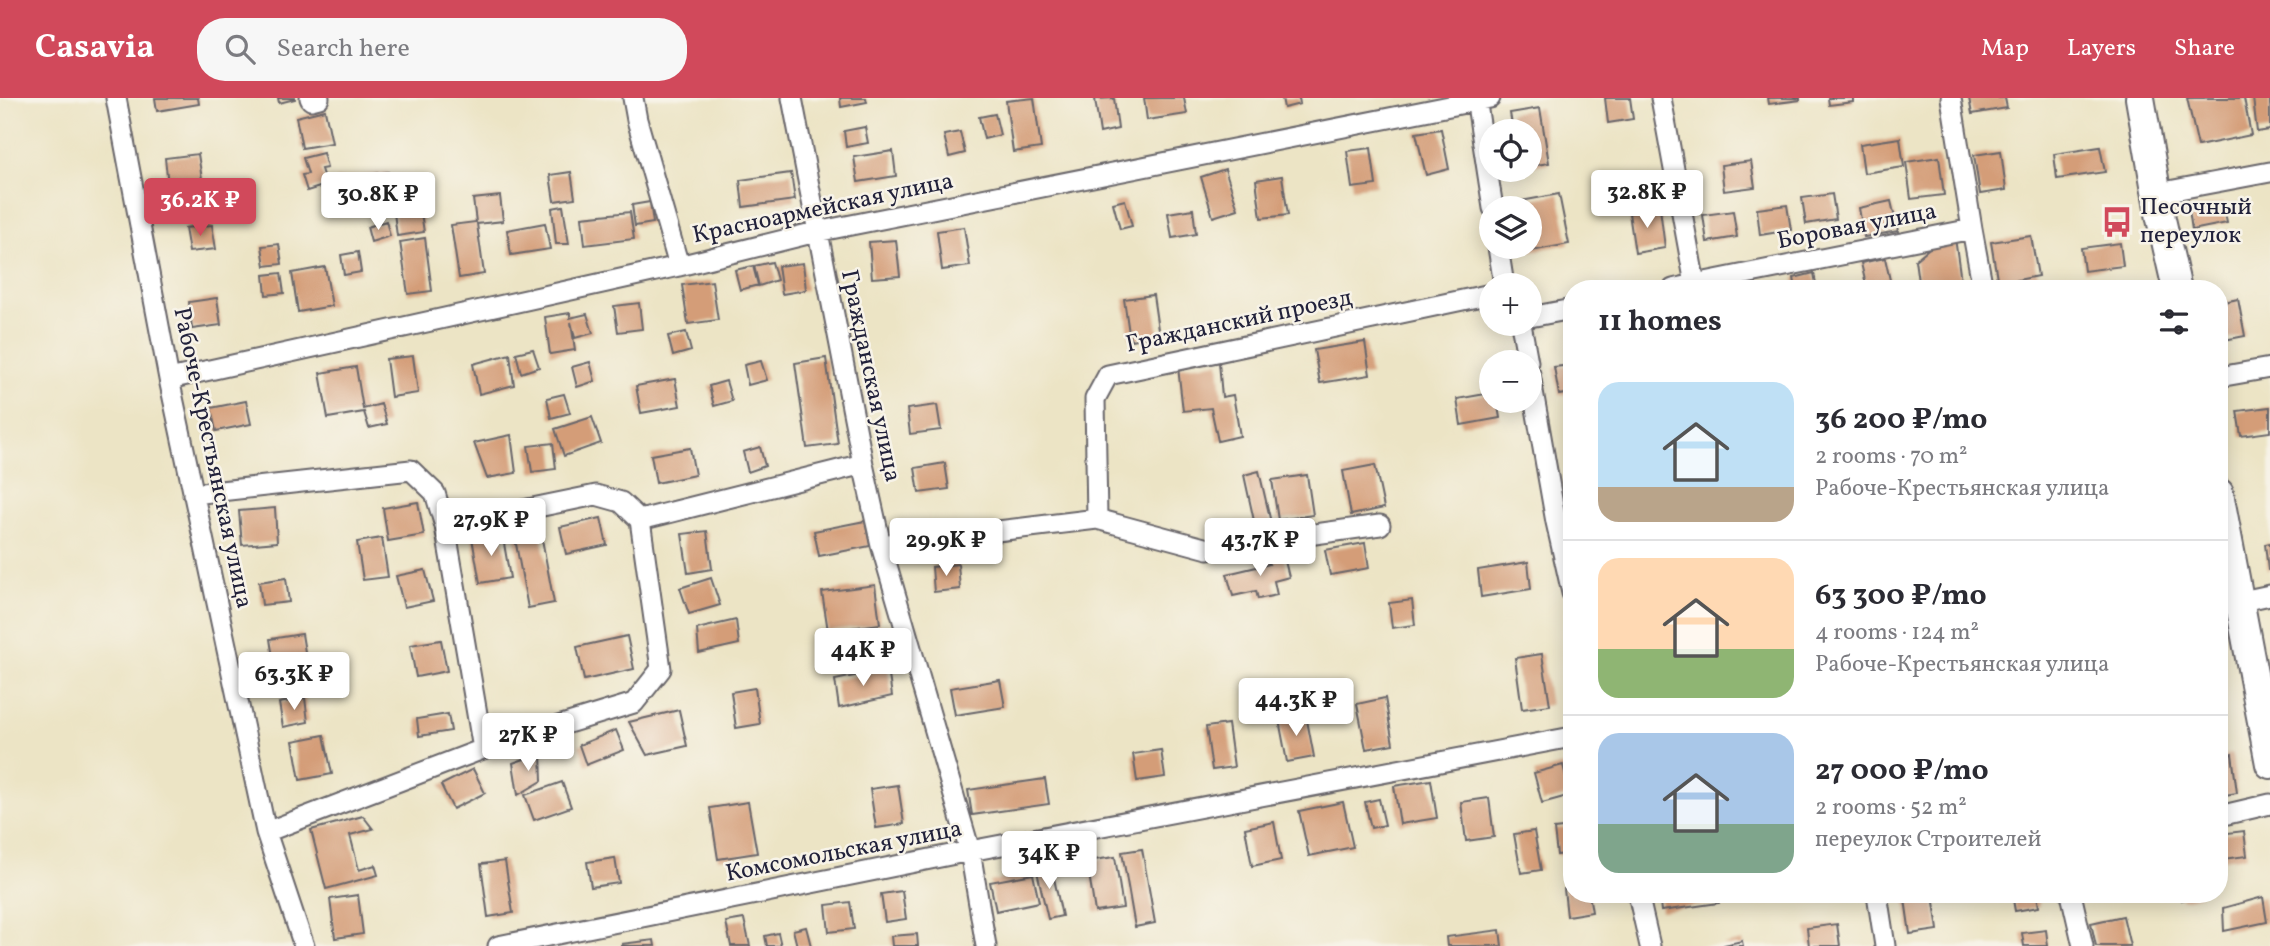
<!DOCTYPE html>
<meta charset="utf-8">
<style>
:root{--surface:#fff;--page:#f7f7f7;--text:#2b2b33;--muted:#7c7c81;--line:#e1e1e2;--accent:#d1495b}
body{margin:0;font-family:Vollkorn,serif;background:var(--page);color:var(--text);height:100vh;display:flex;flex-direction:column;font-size:26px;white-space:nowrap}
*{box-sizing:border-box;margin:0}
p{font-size:23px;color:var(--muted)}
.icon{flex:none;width:38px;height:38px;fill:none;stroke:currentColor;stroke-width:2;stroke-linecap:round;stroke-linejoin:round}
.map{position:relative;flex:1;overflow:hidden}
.drawer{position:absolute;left:1563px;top:182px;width:665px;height:623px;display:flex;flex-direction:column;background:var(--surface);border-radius:28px;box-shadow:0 4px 18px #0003}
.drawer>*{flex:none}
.fabs{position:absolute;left:1479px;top:21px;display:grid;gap:14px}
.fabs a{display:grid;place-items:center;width:63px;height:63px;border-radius:50%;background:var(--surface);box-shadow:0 4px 18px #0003;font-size:35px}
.price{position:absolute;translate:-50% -60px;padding:0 16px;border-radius:7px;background:#fff;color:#222;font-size:23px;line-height:46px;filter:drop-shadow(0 2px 4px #0008)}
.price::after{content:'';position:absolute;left:50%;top:42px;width:21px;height:16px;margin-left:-10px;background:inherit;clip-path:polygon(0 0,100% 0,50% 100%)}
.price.current{background:var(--accent);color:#fff}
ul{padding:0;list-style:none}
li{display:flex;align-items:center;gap:21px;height:175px;padding:0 35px}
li+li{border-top:2px solid var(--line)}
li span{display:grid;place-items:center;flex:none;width:196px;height:140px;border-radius:21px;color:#555}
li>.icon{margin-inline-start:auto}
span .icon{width:84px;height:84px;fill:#fffc;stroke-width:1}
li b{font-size:30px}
h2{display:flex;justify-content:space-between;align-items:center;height:84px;padding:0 35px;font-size:30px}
header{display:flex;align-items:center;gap:42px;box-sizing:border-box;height:98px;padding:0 35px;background:var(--accent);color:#fff}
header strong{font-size:33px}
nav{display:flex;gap:38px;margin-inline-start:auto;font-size:24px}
.search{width:490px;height:63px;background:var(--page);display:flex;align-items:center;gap:18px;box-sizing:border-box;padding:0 24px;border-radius:28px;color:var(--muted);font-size:26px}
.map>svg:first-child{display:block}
</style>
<header>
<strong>Casavia</strong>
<div class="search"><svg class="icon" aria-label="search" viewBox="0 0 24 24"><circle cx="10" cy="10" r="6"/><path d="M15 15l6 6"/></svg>Search here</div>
<nav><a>Map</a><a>Layers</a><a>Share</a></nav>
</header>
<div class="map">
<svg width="2270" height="848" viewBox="0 0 2270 848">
<rect width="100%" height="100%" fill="#f7f3e8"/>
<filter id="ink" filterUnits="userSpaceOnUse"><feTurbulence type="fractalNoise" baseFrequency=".0143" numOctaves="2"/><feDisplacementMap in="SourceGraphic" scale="14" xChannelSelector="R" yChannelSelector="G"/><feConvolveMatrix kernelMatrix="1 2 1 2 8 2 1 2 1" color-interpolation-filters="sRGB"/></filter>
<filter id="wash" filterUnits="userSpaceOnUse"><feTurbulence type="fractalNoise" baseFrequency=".00686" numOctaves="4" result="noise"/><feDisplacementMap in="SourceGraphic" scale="28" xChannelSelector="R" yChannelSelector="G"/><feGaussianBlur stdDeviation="1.57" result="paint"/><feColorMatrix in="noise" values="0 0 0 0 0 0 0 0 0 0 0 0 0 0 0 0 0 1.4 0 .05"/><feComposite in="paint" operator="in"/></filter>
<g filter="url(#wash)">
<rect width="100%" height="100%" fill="#ece4c5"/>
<g id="blocks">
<!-- building -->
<path fill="#d49d78" d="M155,0H198L199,6L157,13Z
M278,0H295V1L279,5Z
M840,0H866L867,4L841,9Z
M1034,0L1041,50L1013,54L1006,3Z
M1114,0L1118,31L1100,35L1095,1Z
M1144,0H1184L1187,16L1147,22Z
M1282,0H1299L1300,6L1284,10Z
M1605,0H1630L1633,21L1608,25Z
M1768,0H1800V2L1769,6Z
M1828,0H1853V4L1829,7Z
M1969,0H2005L2007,10L1972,16Z
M2187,0H2244L2251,37L2198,48Z
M2253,0H2270V32L2257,34Z
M1540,10L1549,65L1530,68V33H1513L1510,15Z
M325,12L332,45L302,50L296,19Z
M995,16L1000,37L984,41L979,19Z
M865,29L868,45L846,49L844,33Z
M1441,31L1449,71L1426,77L1416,35Z
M960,34L965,55L949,59L944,37Z
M1900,40L1904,69L1864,75L1860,46Z
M2100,49L2105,74L2057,81L2054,56Z
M1371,50L1376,87L1352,90L1347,53Z
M893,53L896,78L858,84L854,59Z
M2001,53L2006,92L1980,96L1974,57Z
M323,55L327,70L321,71L326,87L307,93L302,77L308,76L303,60Z
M198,56L202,81L168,86L165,60Z
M1939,59L1944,97L1911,101L1906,64Z
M1751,63L1755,89L1724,93L1721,67Z
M1225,71L1238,111L1213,119L1201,79Z
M388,74L392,99L339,106L336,81Z
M571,74L575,100L554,103L550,77Z
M791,75L795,102L743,109L740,82Z
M1282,78L1288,117L1261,120L1256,82Z
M418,95L424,134L397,138L392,99Z
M1559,96L1569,146L1531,153L1530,110H1522L1521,103Z
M1832,96L1836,121L1806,126L1802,100Z
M500,98L503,123L477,126L484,176L459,180L451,127L476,124L473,101Z
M1125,102L1132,128L1120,131L1113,105Z
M1891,103L1898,133L1864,139L1859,110Z
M650,104L653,125L635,128L632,107Z
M2223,105L2227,125L2192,132L2189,112Z
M1787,107L1791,132L1760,137L1757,111Z
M563,108L569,146H556L552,110Z
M1660,110L1665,150L1635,155L1629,115Z
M1193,111L1196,136L1172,140L1168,115Z
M1733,113L1737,139L1707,144L1703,117Z
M630,114L634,141L585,147L582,119Z
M386,123L390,138L371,144L367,129Z
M545,125L550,151L511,157L507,132Z
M212,127L216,151L189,154L185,130Z
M964,129L970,168L942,172L937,133Z
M2031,138L2038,178L1998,186L1991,144Z
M425,140L432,193L408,196L400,144Z
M1955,140L1962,190L1919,191L1915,162L1938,143Z
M896,142L900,178L872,180L869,144Z
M2120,145L2123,168L2084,173L2081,150Z
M279,146L282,166L265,168L262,148Z
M358,154L361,174L344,177L341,157Z
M1885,160L1892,191H1867L1861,165Z
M772,164L777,182L759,188L754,168Z
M803,165L806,192L782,196L778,168Z
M753,168L758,187L740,192L735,172Z
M325,169L332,208L298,214L292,175Z
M281,175L284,195L266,197L264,177Z
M1814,175L1817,191H1796L1794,180Z
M712,183L718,222L688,226L682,187Z
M1153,197L1159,238L1130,242L1124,201Z
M217,200L221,227L192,231L189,204Z
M2238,201L2245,238L2219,243V205Z
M639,205L642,231L618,234L614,208Z
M570,215V220L587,216L593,235L575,240L571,224L575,252L550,256L545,219Z
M686,234L691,253L673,258L668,238Z
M1365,244L1370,277L1320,285L1314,252Z
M533,251L539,269L521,275L516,255Z
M510,256L514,287L479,296L473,266Z
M413,258L418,295L391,299L386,261Z
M826,260L838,346L807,350L795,265Z
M761,263L767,282L748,287L744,267Z
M590,264L595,283L577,289L572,269Z
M1219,264L1222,299L1233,297L1240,338L1218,343L1211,310L1183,313L1178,269Z
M1572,267V295L1559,297L1554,269Z
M356,269L363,311L381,306L387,326L369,330L364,314L328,320L320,275Z
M675,281L680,308L641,315L636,288Z
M726,283L732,303L714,308L709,288Z
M1491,295V303H1497L1500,320L1461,327L1457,301Z
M564,296L570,315L551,320L547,300Z
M246,303L251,326L216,333L211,310Z
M937,307L941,332L910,336L907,311Z
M2270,309V334L2241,338L2237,313Z
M592,319L601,345L564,358L555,331Z
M511,337L516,375L487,380L474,345Z
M553,345L556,371L532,374L528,348Z
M760,349L765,368L748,374L743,354Z
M690,350L695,377L656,385L651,357Z
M945,365L949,391L919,395L915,370Z
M1375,367L1384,410L1351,417L1343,373Z
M1259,373L1272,429L1256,432L1244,377Z
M1307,377L1313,417L1278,422L1272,382Z
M418,404L424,437L388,443L383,410Z
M275,410L277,444L242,447L239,413Z
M601,420L607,447L566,456L560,429Z
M865,423L870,448L819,458L814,433Z
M539,425L554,505L528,510L513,430Z
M707,433L712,471L688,475L682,436Z
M502,434L510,480L480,485L472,440Z
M382,440L388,479L363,482L357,444Z
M1365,445L1369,470L1330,477L1325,452Z
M2270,445V472H2268L2265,446Z
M1283,455L1289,479L1274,483L1277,497L1258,501L1256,493L1233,498L1227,476L1269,466L1265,460Z
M1528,464L1531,491L1481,499L1478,472Z
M958,466L960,491L934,494L932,469Z
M425,472L433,503L404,509L396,478Z
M286,480L289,504L262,507L259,484Z
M711,480L720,507L689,516L680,490Z
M875,487L880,526L828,533L822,494Z
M1412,502L1415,527L1392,530L1389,505Z
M736,522L739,546L699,555L697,531Z
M302,536L307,566L275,572L270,541Z
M627,538L634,571L584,582L577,549Z
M441,542L447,573L416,579L410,547Z
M1542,556L1550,607L1522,611L1515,560Z
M888,571L892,598L839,610L835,582Z
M1000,582L1005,609L955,617L950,590Z
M755,590L760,626L736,630L731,594Z
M305,600L308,624L283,629L279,605Z
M1385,600L1393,646L1366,651L1357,606Z
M679,612L687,648L647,657L629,624Z
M448,616L451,633L419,638L417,621Z
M1306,617L1314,659L1287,664L1279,622Z
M1228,626L1234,669L1212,672L1206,629Z
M616,632L624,652L586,667L579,647Z
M324,637L332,676L300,682L293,643Z
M1161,652L1165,679L1137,683L1133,656Z
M541,655L542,683L518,697L513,665Z
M2232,656L2237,695L2219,698V658Z
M1563,667L1571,697L1542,705L1534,675Z
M473,671L485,695L453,711L441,687Z
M1045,681L1049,706L972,717L968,692Z
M1431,682L1437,720L1400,726L1394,688Z
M562,684L571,709L534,722L525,697Z
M898,687L904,726L876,730L870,691Z
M1489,700L1494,739L1466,743L1461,704Z
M1379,701L1385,727L1371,730L1365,704Z
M748,704L757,755L718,761L710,710Z
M1343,704L1353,749L1309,758L1299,713Z
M363,718L373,731L350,737L359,772L375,767L378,777L326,791L311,732Z
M1274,724L1281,762L1252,768L1245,730Z
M1572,729V755L1557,757L1554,731Z
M1534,733L1541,772L1521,775L1514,736Z
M2244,733L2247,758L2223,761L2219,736Z
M1142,751L1155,825L1135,829L1122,754Z
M1115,759L1123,810L1095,814L1087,763Z
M615,760L619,785L591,789L587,764Z
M505,763L513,815L488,819L481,766Z
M1051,766L1062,818L1048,821L1036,769Z
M1033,776L1039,804L996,813L990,784Z
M1572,790V796H1589L1592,814L1567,818L1564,791Z
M902,793L906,821L885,824L881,796Z
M1659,796H1718L1719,805L1661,813Z
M2012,796H2037L2039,809L2015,813Z
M2181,796H2200V797L2182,802Z
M358,797L363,836L335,840L330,801Z
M1933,797L1938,832L1910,836L1905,801Z
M2263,799L2267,824L2224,833L2223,810Z
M850,804L854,831L829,834L826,807Z
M2123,818L2130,848H2096L2091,825Z
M744,821L750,848H731L726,824Z
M1837,826L1840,848H1809L1807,830Z
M806,829L811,848H797L793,832Z
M1500,832L1502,848H1447L1446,839Z
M2046,832L2048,848H2024L2022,835Z
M778,835L781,848H767L765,838Z
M917,836L918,848H892L891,838Z
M654,842L655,848H622V846Z
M1742,843L1743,848H1724V847Z"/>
</g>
</g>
<g filter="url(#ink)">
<use href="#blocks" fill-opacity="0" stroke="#69666b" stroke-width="2"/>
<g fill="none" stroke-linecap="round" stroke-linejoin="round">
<defs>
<path id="street" d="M116,0L169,281L266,734L304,848
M310,0L311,2L319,0
M633,0L637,22L679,168
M792,0L863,366L881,447L970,753L986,848
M1476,0L1493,110
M1661,0L1695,186L1673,191
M1951,0L1972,131
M2158,95L2270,74
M1498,149L1504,187
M1696,191L1695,186L1972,131L1983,191
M1530,219L1572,211
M1521,226L1528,264
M1530,276L1556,424L1572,495
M2219,279L2270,270
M169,281L679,168L816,134L1490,0
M193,396L411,372L435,395L445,428L596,397L621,404L640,422
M1097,421L1208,451L1380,427
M445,428L483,651
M881,447L1097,421L1095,301L1108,277L1491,196
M2219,508L2270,497
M2219,718L2270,706
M266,734L483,651L634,605L661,571L640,422L863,366
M1638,796L1650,848
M1877,796L1885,848
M2071,796L2083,848
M498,848L970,753L1572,639"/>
<path id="secondary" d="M2140,0L2161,121L2177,191
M2219,395L2270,666"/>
</defs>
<!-- street casing -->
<use href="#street" stroke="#69666b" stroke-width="23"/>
<!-- secondary casing -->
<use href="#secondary" stroke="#69666b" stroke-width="32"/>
<!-- street -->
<use href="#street" stroke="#fff" stroke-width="19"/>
<!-- secondary -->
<use href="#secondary" stroke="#fff" stroke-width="28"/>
</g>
</g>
<!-- icons -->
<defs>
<symbol id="bus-bare" viewBox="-9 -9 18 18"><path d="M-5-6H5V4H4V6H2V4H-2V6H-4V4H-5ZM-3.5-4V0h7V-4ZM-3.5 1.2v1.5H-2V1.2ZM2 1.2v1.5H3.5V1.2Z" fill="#d1495b" stroke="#f7f3e8" stroke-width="2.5" paint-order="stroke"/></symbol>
</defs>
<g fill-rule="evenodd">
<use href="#bus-bare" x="2095" y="102" width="44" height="44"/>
</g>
<g text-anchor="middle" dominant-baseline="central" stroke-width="5" stroke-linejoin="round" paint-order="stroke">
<!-- poi labels -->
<g font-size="24" fill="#22223b" stroke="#f7f3e8" text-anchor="start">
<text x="2140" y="110">Песочный<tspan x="2140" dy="28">переулок</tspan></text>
</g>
<!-- street labels -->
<g font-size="24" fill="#22223b" stroke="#f7f3e8">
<text transform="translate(823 111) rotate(-12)">Красноармейская улица</text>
<text transform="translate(1857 129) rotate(-11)">Боровая улица</text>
<text transform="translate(1239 224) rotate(-12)">Гражданский проезд</text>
<text transform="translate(870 278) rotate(78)">Гражданская улица</text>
<text transform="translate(212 360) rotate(78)">Рабоче-Крестьянская улица</text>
<text transform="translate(844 754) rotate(-11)">Комсомольская улица</text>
</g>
</g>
</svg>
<div class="fabs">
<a><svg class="icon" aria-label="locate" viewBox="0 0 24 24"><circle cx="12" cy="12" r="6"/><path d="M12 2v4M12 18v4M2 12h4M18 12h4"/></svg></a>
<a><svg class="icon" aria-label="layers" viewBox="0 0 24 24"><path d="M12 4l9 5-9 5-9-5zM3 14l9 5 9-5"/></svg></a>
<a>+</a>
<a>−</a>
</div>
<b class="price" style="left:1647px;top:132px">32.8K ₽</b>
<b class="price" style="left:378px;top:134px">30.8K ₽</b>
<b class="price current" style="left:200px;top:140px">36.2K ₽</b>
<b class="price" style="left:491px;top:460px">27.9K ₽</b>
<b class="price" style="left:946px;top:480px">29.9K ₽</b>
<b class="price" style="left:1260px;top:480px">43.7K ₽</b>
<b class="price" style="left:863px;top:590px">44K ₽</b>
<b class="price" style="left:294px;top:614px">63.3K ₽</b>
<b class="price" style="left:1296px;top:640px">44.3K ₽</b>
<b class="price" style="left:528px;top:675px">27K ₽</b>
<b class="price" style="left:1049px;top:793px">34K ₽</b>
<section class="drawer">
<h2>11 homes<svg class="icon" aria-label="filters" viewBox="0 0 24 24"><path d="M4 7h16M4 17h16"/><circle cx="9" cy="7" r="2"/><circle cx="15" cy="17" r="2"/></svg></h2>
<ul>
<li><span style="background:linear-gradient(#bfe0f5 75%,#b9a48a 0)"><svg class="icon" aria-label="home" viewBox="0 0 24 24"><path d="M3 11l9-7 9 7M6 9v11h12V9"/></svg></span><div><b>36 200 ₽/mo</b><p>2 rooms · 70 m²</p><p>Рабоче-Крестьянская улица</p></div></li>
<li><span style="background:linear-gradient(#ffd9b3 65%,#8fb573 0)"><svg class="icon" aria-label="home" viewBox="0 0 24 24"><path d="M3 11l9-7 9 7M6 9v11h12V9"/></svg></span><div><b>63 300 ₽/mo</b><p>4 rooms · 124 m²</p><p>Рабоче-Крестьянская улица</p></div></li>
<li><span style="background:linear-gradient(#a9c7e8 65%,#7fa58c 0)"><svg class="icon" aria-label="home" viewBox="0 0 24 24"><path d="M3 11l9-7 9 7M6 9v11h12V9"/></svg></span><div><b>27 000 ₽/mo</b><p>2 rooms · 52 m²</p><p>переулок Строителей</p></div></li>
</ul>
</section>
</div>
